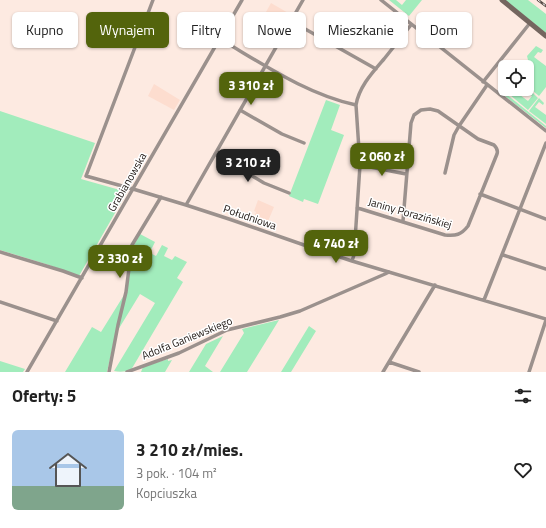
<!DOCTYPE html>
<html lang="pl">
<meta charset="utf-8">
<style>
:root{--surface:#fff;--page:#f6f6f6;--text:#222;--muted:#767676;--accent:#53640c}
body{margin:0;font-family:"Titillium Web",sans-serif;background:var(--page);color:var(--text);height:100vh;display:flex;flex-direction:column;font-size:15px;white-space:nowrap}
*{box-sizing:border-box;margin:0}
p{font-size:13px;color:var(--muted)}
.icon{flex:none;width:22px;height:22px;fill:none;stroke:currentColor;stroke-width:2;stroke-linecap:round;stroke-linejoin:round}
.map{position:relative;height:372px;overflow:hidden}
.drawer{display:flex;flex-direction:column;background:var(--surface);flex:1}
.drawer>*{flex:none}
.guide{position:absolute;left:12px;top:12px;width:522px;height:36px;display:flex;gap:8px}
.buttons{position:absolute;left:498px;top:60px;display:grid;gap:8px}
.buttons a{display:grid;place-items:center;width:36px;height:36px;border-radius:6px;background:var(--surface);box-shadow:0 1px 3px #0004;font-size:20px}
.price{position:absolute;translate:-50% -34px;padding:0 9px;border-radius:8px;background:var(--accent);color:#fff;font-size:13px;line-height:26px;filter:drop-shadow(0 1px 2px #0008)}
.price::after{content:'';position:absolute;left:50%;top:24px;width:12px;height:9px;margin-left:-6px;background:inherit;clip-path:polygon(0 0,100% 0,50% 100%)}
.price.active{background:#222;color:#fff}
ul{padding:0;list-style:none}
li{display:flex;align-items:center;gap:12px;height:100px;padding:0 12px}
li span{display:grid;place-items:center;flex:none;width:112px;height:80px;border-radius:6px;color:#555}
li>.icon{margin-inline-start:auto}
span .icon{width:48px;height:48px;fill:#fffc;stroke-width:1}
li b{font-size:17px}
h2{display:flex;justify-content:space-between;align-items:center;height:48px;padding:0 12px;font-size:17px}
.pill{padding:0 14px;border-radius:6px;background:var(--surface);box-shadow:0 1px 3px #0004;font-size:14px;line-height:36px}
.pill.active{background:var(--accent);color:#fff}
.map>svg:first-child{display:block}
</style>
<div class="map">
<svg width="546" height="372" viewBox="0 0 546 372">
<rect width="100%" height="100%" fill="#fdeae1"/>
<!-- built -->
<path fill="#fdddcf" d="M271,3L290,14L285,24L266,12Z
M154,84L180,100L174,110L148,96Z
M258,200L274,207L266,226L258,223H257L258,220L253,219L256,212L254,211Z"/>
<!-- green -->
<path fill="#a2ecbc" d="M389,0H396L402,5L406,0H422L409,16Z
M505,0H528L546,14V33Z
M536,46L543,50L541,53L538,52L534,57L546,66V87L539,96L527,86V67H523L528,60L527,56Z
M505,86V89H512L528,101L532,96L529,94L531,91L538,98L528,110L503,89Z
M501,90L546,126V128L501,93Z
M539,98L544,103L543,105L539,102L535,107L546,115V124L529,111Z
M326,100L340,105L331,130L344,135L318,204L304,199L303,202L289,196Z
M0,111L95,143L83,174L81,179L127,192L79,276L49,265L0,250Z
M140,234L155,242L150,252L152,254L156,256L162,245L168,248L164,256L172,260L175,256L187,262L177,278L183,282L131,370C125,372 119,372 114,371L155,303L140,294L118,330L134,245Z
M124,295L107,372H65L92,327L101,332Z
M279,320L247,372H220L244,333L242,329Z
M309,326L316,331L291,372H281Z
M223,336L205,366L213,372H189L206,344Z
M168,359V361L172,360L165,372H141L143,367Z
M0,361L25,369L23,372H0Z"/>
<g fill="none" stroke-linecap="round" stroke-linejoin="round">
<!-- minor -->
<path stroke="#9b918d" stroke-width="3.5" d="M153,0L86,176L133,189L186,205L229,219L304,245L352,261L546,319
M381,0L546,131
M291,21L376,69
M220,39C263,64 306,94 356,105
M483,82L530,23
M240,110L282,134L304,143
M215,154L264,183L289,193
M360,165L406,174
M445,173L454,135L459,126L487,85
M480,194L546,219
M186,205L303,0
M357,208L361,209L445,235C456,236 461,235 468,226L497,154C498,151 497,148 494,145L478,139L438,111L430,109L421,110L414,115L411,123L403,221
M0,252L63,271L82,278
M503,255L546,269
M352,261L354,255L360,165L356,105C359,87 372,73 384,59C393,48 402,36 411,25
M484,300L546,143
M0,302L57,321
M389,362L419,372
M27,372L242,0
M109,372L118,325L126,292L132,245L161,197
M127,372L179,353L227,330L280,317L300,311L385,274L389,272
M383,372L435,285
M529,372L546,320"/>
<!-- secondary -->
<path stroke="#74665f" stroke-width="5" d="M502,0L546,36"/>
<defs>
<path id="rail" d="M538,0L546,6"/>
</defs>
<!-- rail casing -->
<use href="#rail" stroke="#554a45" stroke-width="2.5"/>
<!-- rail -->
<use href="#rail" stroke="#fff" stroke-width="1" stroke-dasharray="3" stroke-linecap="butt"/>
</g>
<g text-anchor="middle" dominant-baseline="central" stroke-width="3" stroke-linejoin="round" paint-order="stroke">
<!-- street labels -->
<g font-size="11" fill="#1b130f" stroke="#fff">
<text transform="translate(127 182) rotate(-60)">Grabianowska</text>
<text transform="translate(410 213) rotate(16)">Janiny Porazińskiej</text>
<text transform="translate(250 217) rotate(19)">Południowa</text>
<text transform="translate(187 338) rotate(-22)">Adolfa Ganiewskiego</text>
</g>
</g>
</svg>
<div class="buttons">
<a><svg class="icon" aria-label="locate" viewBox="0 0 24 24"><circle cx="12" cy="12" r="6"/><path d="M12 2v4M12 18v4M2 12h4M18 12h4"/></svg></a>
</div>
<b class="price" style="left:251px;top:106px">3 310 zł</b>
<b class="price" style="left:382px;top:177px">2 060 zł</b>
<b class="price active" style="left:248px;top:183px">3 210 zł</b>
<b class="price" style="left:336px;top:264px">4 740 zł</b>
<b class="price" style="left:120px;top:279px">2 330 zł</b>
<div class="guide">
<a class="pill">Kupno</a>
<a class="pill active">Wynajem</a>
<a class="pill">Filtry</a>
<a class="pill">Nowe</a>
<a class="pill">Mieszkanie</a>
<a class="pill">Dom</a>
</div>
</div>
<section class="drawer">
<h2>Oferty: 5<svg class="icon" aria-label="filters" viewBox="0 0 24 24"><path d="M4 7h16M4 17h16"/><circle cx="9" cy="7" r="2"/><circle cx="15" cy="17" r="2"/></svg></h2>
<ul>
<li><span style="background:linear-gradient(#a9c7e8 70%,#7fa58c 0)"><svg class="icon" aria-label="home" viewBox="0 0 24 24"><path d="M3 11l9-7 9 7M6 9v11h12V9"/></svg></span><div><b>3 210 zł/mies.</b><p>3 pok. · 104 m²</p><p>Kopciuszka</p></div><svg class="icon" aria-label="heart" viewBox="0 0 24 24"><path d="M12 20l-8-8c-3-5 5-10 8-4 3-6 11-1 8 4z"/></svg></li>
</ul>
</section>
